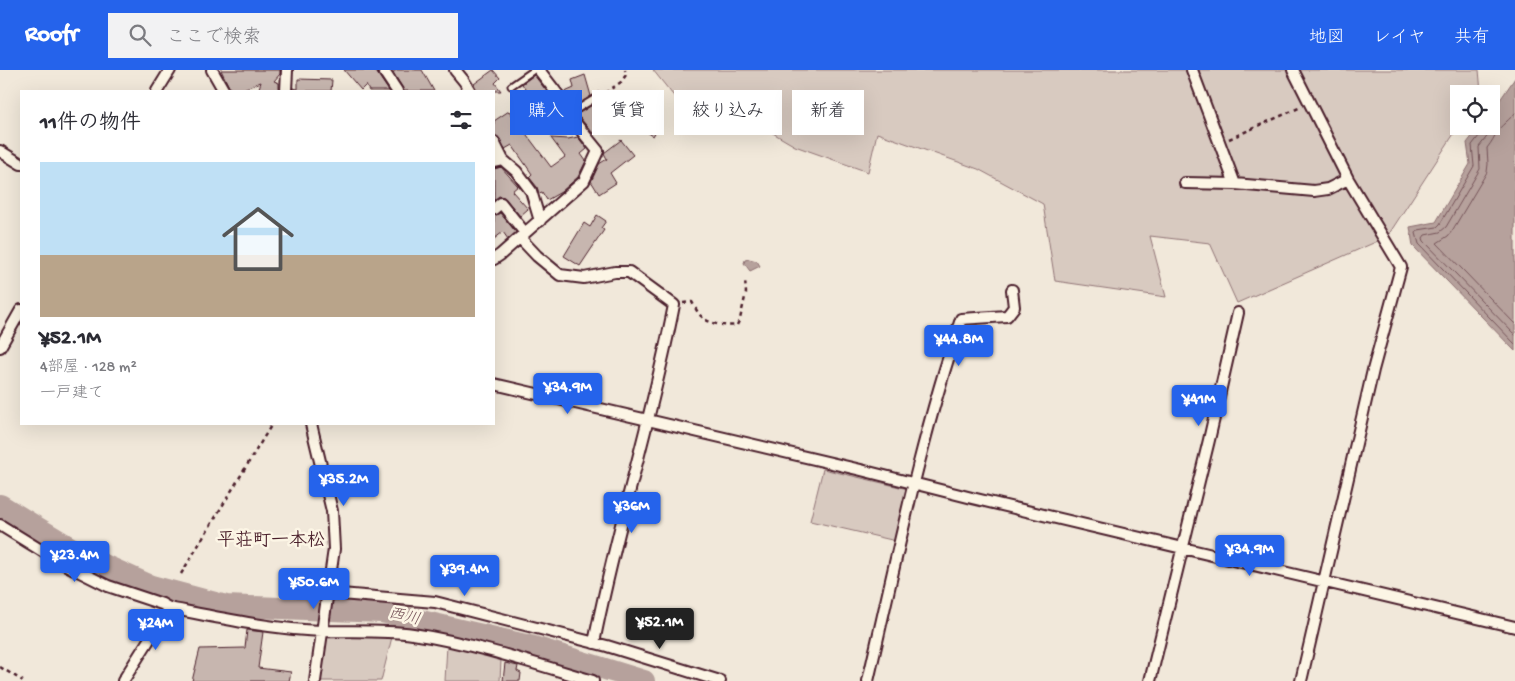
<!DOCTYPE html>
<html lang="ja">
<meta charset="utf-8">
<style>
:root{--surface:#fff;--page:#f2f2f3;--text:#2b2b33;--muted:#7c7c81;--accent:#2563eb}
body{margin:0;font-family:"Gochi Hand","Klee One",sans-serif;background:var(--page);color:var(--text);height:100vh;display:flex;flex-direction:column;font-size:19px;white-space:nowrap}
*{box-sizing:border-box;margin:0}
p{font-size:16px;color:var(--muted)}
.icon{flex:none;width:28px;height:28px;fill:none;stroke:currentColor;stroke-width:2;stroke-linecap:round;stroke-linejoin:round}
.map{position:relative;flex:1;overflow:hidden}
.sheet{position:absolute;left:20px;top:20px;width:475px;height:335px;display:flex;flex-direction:column;background:var(--surface);border-radius:0px;box-shadow:0 5px 20px #0002}
.sheet>*{flex:none}
.hud{position:absolute;left:510px;top:20px;width:475px;height:45px;display:flex;gap:10px}
.buttons{position:absolute;left:1450px;top:15px;display:grid;gap:10px}
.buttons a{display:grid;place-items:center;width:50px;height:50px;border-radius:0px;background:var(--surface);box-shadow:0 5px 20px #0002;font-size:25px}
.price{position:absolute;translate:-50% -42px;padding:0 11px;border-radius:5px;background:var(--accent);color:#fff;font-size:16px;line-height:32px;filter:drop-shadow(0 1px 2px #0008)}
.price::after{content:'';position:absolute;left:50%;top:30px;width:15px;height:11px;margin-left:-8px;background:inherit;clip-path:polygon(0 0,100% 0,50% 100%)}
.price.on{background:#222;color:#fff}
ul{padding:0;list-style:none}
li{display:grid;align-content:center;gap:10px;height:265px;padding:0 20px}
li span{display:grid;place-items:center;height:155px;border-radius:0px;color:#555}
li>.icon{margin-inline-start:auto}
span .icon{width:90px;height:90px;fill:#fffc;stroke-width:1}
li b{font-size:21px}
h2{display:flex;justify-content:space-between;align-items:center;height:60px;padding:0 20px;font-size:21px}
.pill{padding:0 18px;border-radius:0px;background:var(--surface);box-shadow:0 5px 20px #0002;font-size:18px;line-height:45px}
.pill.on{background:var(--accent);color:#fff}
header{display:flex;align-items:center;gap:30px;box-sizing:border-box;height:70px;padding:0 25px;background:var(--accent);color:#fff}
header strong{font-size:24px}
nav{display:flex;gap:28px;margin-inline-start:auto;font-size:18px}
.search{width:350px;height:45px;background:var(--page);display:flex;align-items:center;gap:12px;box-sizing:border-box;padding:0 18px;border-radius:0px;color:var(--muted);font-size:19px}
.map>svg:first-child{display:block}
</style>
<header>
<strong>Roofr</strong>
<div class="search"><svg class="icon" aria-label="search" viewBox="0 0 24 24"><circle cx="10" cy="10" r="6"/><path d="M15 15l6 6"/></svg>ここで検索</div>
<nav><a>地図</a><a>レイヤ</a><a>共有</a></nav>
</header>
<div class="map">
<svg width="1515" height="611" viewBox="0 0 1515 611">
<rect width="100%" height="100%" fill="#f1e8da"/>
<filter id="ink" filterUnits="userSpaceOnUse"><feTurbulence type="fractalNoise" baseFrequency=".02" numOctaves="2"/><feDisplacementMap in="SourceGraphic" scale="10" xChannelSelector="R" yChannelSelector="G"/><feConvolveMatrix kernelMatrix="1 2 1 2 8 2 1 2 1" color-interpolation-filters="sRGB"/></filter>
<g filter="url(#ink)">
<!-- green -->
<path fill="#d8cac0" stroke="#917476" d="M653,0H1479L1481,22L1480,24H1459V56L1387,167L1237,233L1210,173L1150,166L1166,227L1055,211L1043,134L978,99L877,63L868,102L795,76L730,38L677,30Z
M823,399L908,419L896,471L810,451Z
M335,564L392,567L381,611H321L327,568Z
M447,575L489,585L501,590L500,611H445Z"/>
<!-- water -->
<path fill="#b6a19c" stroke="#8b6d6f" d="M1515,8V281L1413,176L1410,157L1436,152L1470,94L1467,73L1480,56H1491V43Z
M749,189L757,191L760,196L750,201L744,193L745,190Z"/>
<g fill="none" stroke-linecap="round" stroke-linejoin="round">
<!-- shore -->
<path stroke="#755358" stroke-width="1" d="M1515,43C1512,47 1498,59 1498,60C1494,67 1492,72 1487,78L1488,94L1487,102L1452,161L1448,166L1437,173L1515,254
M1484,56L1483,61L1472,75L1474,96L1440,154L1437,157L1418,160L1416,163L1419,174L1515,274
M1490,56L1489,64L1479,77L1480,99L1446,157L1440,162L1425,165L1423,168L1424,171L1515,265"/>
<!-- river -->
<path stroke="#b6a19c" stroke-width="22" d="M0,435L84,486L151,516L226,536L382,542L534,577L644,611"/>
</g>
<!-- building -->
<path fill="#c7b6af" stroke="#4a1f2b" d="M221,0H280V4L274,11L279,13V21H258L261,12L238,21H231Z
M344,0H375L389,21H369L366,15L361,20Z
M397,0H422L434,21H404L393,2Z
M493,0L500,8L495,13L501,21H477L474,14Z
M534,5L563,42L564,48L546,61L532,41L539,37L522,14Z
M585,5L591,26L575,36L565,22L574,18L572,10Z
M298,9L332,10L331,21H293V18L298,19Z
M594,34L606,49L611,45L620,56L613,63L605,54L594,64L578,46V44Z
M509,41L551,97L565,87L551,68L568,69L578,67L587,79L581,84L586,91L578,107L561,122L547,130L542,122L539,123L537,117L529,107L532,104L512,75L505,79L500,69L494,65V51Z
M650,49L660,55L653,66L644,60Z
M621,70L633,85L610,103L616,113L599,124L591,111L599,94L607,89L604,83Z
M501,97L518,116L512,121L528,139L520,146L504,127L499,126L494,130V99Z
M500,143L516,162L508,169L503,162L494,169V146Z
M597,145L606,151L601,158L604,160L580,196L564,186L584,153L590,157Z
M247,560L263,562L258,598L291,602L289,611H192L200,579L245,578Z
M505,593L518,596L517,601L521,603L520,611H503Z"/>
<g fill="none" stroke-linecap="round" stroke-linejoin="round">
<defs>
<path id="service" d="M511,16L534,0
M571,43L599,26"/>
<path id="minor" d="M212,0L224,21
M383,0L397,21
M455,0L464,11L470,21
M1192,0L1235,114
M1293,0L1348,109L1401,197L1373,300L1301,611
M157,21L170,0
M286,21L287,0
M494,72L503,90
M0,81L21,94
M494,92L503,90L516,101L531,121L540,151
M1185,113L1235,114L1314,121L1328,119L1348,109
M494,139L501,133L525,163
M520,168L537,186L560,205L584,208L615,202H629L674,235C652,349 616,459 594,573
M494,189L500,185L584,111L598,81L572,49L569,39L539,0
M0,277L21,240
M494,314L861,400L972,428L1515,557
M311,354L332,441L334,479L315,611
M0,455L60,492L108,516L162,534L169,538C220,548 270,559 322,561C353,562 383,560 413,564C472,573 536,594 593,611
M329,523L435,532L607,576L720,611
M123,611L169,538
M868,611C896,490 921,367 961,249L1007,246L1014,237L1012,220
M1150,611L1209,370L1238,243"/>
</defs>
<!-- service casing -->
<use href="#service" stroke="#4a1f2b" stroke-width="9"/>
<!-- minor casing -->
<use href="#minor" stroke="#4a1f2b" stroke-width="14"/>
<!-- path -->
<path stroke="#4a1f2b" stroke-width="2.5" stroke-dasharray="4 4" stroke-linecap="butt" d="M605,23L621,12L626,5L625,0
M1229,69L1301,37
M683,233L692,232C695,237 697,242 701,246C708,254 727,257 737,255L740,249L746,223L745,210
M181,504L272,354
M0,597L23,611"/>
<!-- service -->
<use href="#service" stroke="#fcf5e5" stroke-width="5"/>
<!-- minor -->
<use href="#minor" stroke="#fcf5e5" stroke-width="10"/>
</g>
</g>
<g text-anchor="middle" dominant-baseline="central" stroke-width="5" stroke-linejoin="round" paint-order="stroke">
<!-- water labels -->
<g font-size="16" font-style="italic" fill="#704c53" stroke="#fcf5e5">
<text transform="translate(404 548) rotate(13)">西川</text>
</g>
<!-- quarter labels -->
<g font-size="18" font-weight="bold" fill="#4a1f2b" stroke="#fcf5e5">
<text x="271" y="471">平荘町一本松</text>
</g>
</g>
</svg>
<div class="buttons">
<a><svg class="icon" aria-label="locate" viewBox="0 0 24 24"><circle cx="12" cy="12" r="6"/><path d="M12 2v4M12 18v4M2 12h4M18 12h4"/></svg></a>
</div>
<b class="price" style="left:959px;top:297px">¥44.8M</b>
<b class="price" style="left:568px;top:345px">¥34.9M</b>
<b class="price" style="left:1199px;top:357px">¥41M</b>
<b class="price" style="left:344px;top:437px">¥35.2M</b>
<b class="price" style="left:632px;top:464px">¥36M</b>
<b class="price" style="left:1250px;top:507px">¥34.9M</b>
<b class="price" style="left:75px;top:513px">¥23.4M</b>
<b class="price" style="left:465px;top:527px">¥39.4M</b>
<b class="price" style="left:314px;top:540px">¥50.6M</b>
<b class="price on" style="left:660px;top:580px">¥52.1M</b>
<b class="price" style="left:156px;top:581px">¥24M</b>
<div class="hud">
<a class="pill on">購入</a>
<a class="pill">賃貸</a>
<a class="pill">絞り込み</a>
<a class="pill">新着</a>
</div>
<section class="sheet">
<h2>11件の物件<svg class="icon" aria-label="filters" viewBox="0 0 24 24"><path d="M4 7h16M4 17h16"/><circle cx="9" cy="7" r="2"/><circle cx="15" cy="17" r="2"/></svg></h2>
<ul>
<li><span style="background:linear-gradient(#bfe0f5 60%,#b9a48a 0)"><svg class="icon" aria-label="home" viewBox="0 0 24 24"><path d="M3 11l9-7 9 7M6 9v11h12V9"/></svg></span><div><b>¥52.1M</b><p>4部屋 · 128 m²</p><p>一戸建て</p></div></li>
</ul>
</section>
</div>
